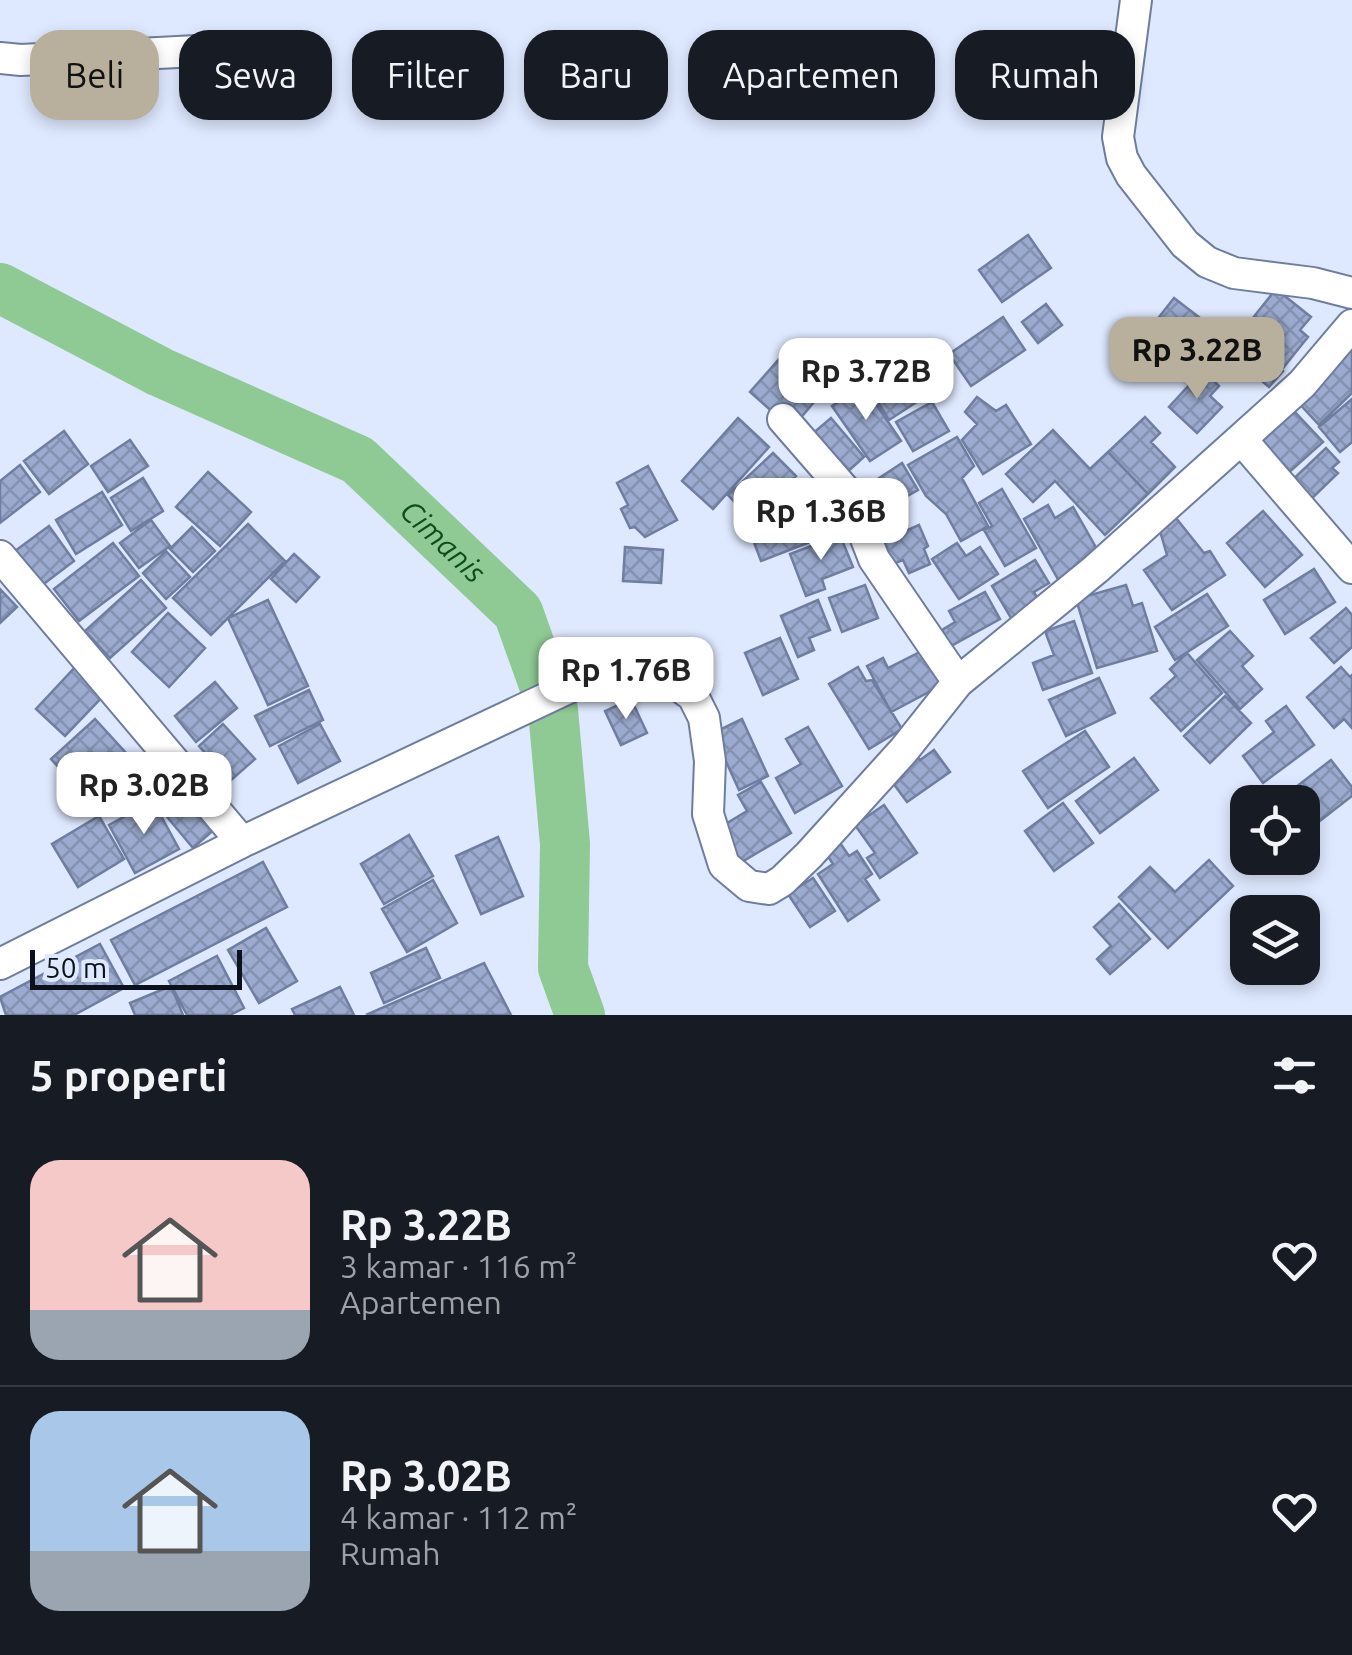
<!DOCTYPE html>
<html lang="id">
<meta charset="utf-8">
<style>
:root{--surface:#171b24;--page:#20242c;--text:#f1f3f6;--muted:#9ea1a6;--line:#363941;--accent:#b8b09c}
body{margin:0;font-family:Ubuntu,sans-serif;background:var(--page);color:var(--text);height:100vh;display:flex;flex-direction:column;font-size:38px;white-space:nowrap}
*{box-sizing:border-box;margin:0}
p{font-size:32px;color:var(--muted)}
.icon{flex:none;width:55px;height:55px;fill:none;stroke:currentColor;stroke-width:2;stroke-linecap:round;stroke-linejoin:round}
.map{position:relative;height:1015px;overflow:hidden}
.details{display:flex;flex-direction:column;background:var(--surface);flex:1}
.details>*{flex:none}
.guide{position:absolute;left:30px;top:30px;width:1292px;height:90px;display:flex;gap:20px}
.fabs{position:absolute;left:1230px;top:785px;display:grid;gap:20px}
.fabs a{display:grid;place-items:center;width:90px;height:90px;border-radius:20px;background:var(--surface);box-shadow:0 5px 15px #0003;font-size:50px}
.scale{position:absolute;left:30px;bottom:25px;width:212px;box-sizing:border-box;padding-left:10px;border:5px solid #0b111d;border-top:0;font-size:28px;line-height:35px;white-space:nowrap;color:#0b111d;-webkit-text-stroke:8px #dee8fe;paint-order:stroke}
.price{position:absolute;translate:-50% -85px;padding:0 22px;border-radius:20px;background:#fff;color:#222;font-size:32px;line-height:65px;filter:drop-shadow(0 2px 5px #0008)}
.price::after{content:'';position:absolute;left:50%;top:60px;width:30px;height:22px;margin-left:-15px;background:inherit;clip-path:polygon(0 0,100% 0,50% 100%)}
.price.on{background:var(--accent);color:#111}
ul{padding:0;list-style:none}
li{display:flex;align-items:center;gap:30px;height:250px;padding:0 30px}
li+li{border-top:2px solid var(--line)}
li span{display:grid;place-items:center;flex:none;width:280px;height:200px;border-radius:30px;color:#555}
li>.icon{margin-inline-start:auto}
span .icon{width:120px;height:120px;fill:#fffc;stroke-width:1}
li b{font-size:42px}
h2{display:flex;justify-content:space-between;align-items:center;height:120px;padding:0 30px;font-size:42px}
.chip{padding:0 35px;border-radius:30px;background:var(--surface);box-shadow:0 5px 15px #0003;font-size:35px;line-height:90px}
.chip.on{background:var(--accent);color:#111}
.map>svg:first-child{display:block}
</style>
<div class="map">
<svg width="1352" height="1015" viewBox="0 0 1352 1015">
<defs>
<pattern id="building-cross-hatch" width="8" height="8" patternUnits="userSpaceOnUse" patternTransform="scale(2.5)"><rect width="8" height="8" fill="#9baace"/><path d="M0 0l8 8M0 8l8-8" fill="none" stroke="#8491b0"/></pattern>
</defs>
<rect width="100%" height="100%" fill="#dee8fe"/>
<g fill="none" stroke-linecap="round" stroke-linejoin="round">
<!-- river -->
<path stroke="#8fc994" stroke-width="50" id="s1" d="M0,288L160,372L358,460L518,612L553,710L565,844L563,968L580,1015"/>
</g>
<!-- building -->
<path fill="url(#building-cross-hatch)" stroke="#6f7ea0" stroke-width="2.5" d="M1028,235L1051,268L1002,302L979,270Z
M1276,289L1311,317L1300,330L1308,337L1283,368L1240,334Z
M1174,298L1217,331L1188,369L1145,335Z
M1046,304L1062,325L1038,343L1022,322Z
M1003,317L1025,350L971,386L949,354Z
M1352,342V393L1319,425L1296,400Z
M888,353L918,401L889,420L859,371Z
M1266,356L1283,371L1269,387L1257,377L1261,373L1255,368Z
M779,359L820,395L798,421L777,416L750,392Z
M1203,370L1219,386L1210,396L1222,407L1197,433L1169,407Z
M863,385L901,441L870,461L832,406Z
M977,397L996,411L1006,405L1031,444L983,474L962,440L977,424L965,412Z
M1352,399V442L1340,452L1319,427Z
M932,402L949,431L913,451L896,422Z
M1294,411L1323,442L1286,475L1258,445Z
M1145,417L1160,433L1151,442L1175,467L1148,494L1108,452Z
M738,418L769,447L713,509L682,481Z
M831,418L864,457L845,474L804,441Z
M1053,430L1090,469L1108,452L1148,494L1105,535L1055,481L1033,502L1006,474Z
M64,431L88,464L49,494L24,461Z
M957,437L974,466L962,478L988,526L961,541L946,514L926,496L908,465Z
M130,440L148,466L108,492L91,466Z
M1326,448L1339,462L1332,468L1338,473L1305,505L1287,485Z
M773,453L796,476L773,499L777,503L747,515L728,495Z
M902,463L918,490L868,518L855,494Z
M20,465L40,492L0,523V481Z
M648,466L677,520L645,537L635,527L630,528L621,509L628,505L617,483Z
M208,472L251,512L220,546L176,507Z
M143,478L163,511L131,531L111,498Z
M1002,489L1036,548L1005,566L984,530L992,526L979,503Z
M102,492L122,525L76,554L56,520Z
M804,492L823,537L761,561L744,516Z
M1048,505L1055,518L1073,507L1098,551L1078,563L1081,568L1059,581L1024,519Z
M1263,511L1302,555L1265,587L1227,543Z
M1176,518L1204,553L1210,551L1225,575L1172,610L1144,570L1167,555L1160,531Z
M151,520L170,546L139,568L120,543Z
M248,524L285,561L211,635L173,598Z
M919,525L928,546L924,549L930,564L909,573L903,560L893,564L883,541Z
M49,526L74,561L41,586L15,551Z
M192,527L215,551L193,572L170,549Z
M840,535L853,567L822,579L825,589L806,596L790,554Z
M113,543L139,576L79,621L54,589Z
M957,543L966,556L980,547L998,574L959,599L932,559Z
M625,547L663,550L661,583L623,581Z
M166,551L190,577L166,599L143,573Z
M294,554L319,577L296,602L271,579Z
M1035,560L1049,583L1034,592L1042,606L1014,623L992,586Z
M1314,569L1335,602L1285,634L1264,600Z
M141,580L166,608L110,658L85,631Z
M865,585L878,618L842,632L829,598Z
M1126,585L1133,606L1142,603L1157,651L1097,668L1076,599Z
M0,589L17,607L0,623Z
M985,592L1000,619L951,646L942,630L955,622L949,611Z
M1207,594L1228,626L1175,660L1155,627Z
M268,600L308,686L268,705L228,618Z
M818,600L830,630L809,638L814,650L798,657L781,616Z
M1346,608L1352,615V647L1334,663L1311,638Z
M168,613L205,648L169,687L132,652Z
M1074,621L1092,673L1043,690L1033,663L1054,655L1045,631Z
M1230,631L1253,656L1242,666L1262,689L1240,709L1197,660Z
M780,638L798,679L763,695L745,653Z
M924,650L942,685L891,712L867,666L883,658L888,668Z
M1187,653L1222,693L1181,731L1151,698L1176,676L1170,669Z
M78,664L107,692L65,736L36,709Z
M858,667L866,681L872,680L902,729L869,749L829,684Z
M1341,667L1350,677L1352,675V728L1344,719L1334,728L1307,697Z
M1099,678L1115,713L1066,736L1049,700Z
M215,682L237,708L196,742L175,716Z
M309,690L323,720L270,746L255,716Z
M1225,696L1251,723L1210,763L1184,736Z
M631,699L647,733L621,745L605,711Z
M1286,706L1314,745L1263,783L1243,756L1274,732L1266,721Z
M95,719L126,753L82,793L51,759Z
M742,719L768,776L739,790L713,733Z
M223,724L255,759L230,781L199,746Z
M320,724L340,761L298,783L279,746Z
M808,727L842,786L795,813L776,778L801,764L786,739Z
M1085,731L1109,767L1048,808L1023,771Z
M934,750L950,772L907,802L893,783L903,776L896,767L915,754L920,760Z
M1134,758L1158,790L1100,833L1076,801Z
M1331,760L1352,787V796L1312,827L1302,814V802H1294L1287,794Z
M188,780L224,821L193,848L158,806Z
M761,782L791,833L740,863L719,828L747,811L738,795Z
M153,801L179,849L135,873L109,825Z
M1063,803L1093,843L1054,871L1025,831Z
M884,805L917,853L880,878L867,858L875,853L855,825Z
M99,816L124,859L78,887L52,844Z
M409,835L433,876L384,904L361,864Z
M498,837L523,896L481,914L456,856Z
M840,843L849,856L857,851L872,874L865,879L879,900L848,921L818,874L833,864L825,852Z
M1209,860L1233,886L1168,948L1119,897L1150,867L1175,892Z
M263,862L287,907L135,985L111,940Z
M813,878L835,911L810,927L788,894Z
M433,880L457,923L407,952L382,909Z
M1119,904L1150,939L1110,974L1097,959L1111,946L1094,927Z
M266,928L297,981L259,1003L228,950Z
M100,944L124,988L74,1015H6L0,997Z
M426,948L440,978L384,1003L371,973Z
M217,956L244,1008L230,1015H187L169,981Z
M484,963L511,1015H366Z
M171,986L183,1015H135L130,1003Z
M340,987L354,1015H295L292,1009Z"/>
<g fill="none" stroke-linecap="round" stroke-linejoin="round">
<defs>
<path id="minor" d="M1136,0L1118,137L1122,158L1131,175L1185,244L1207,262L1234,273L1313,283L1352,293
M0,58L21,60L236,49
M783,419L849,495L874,559L958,682
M1241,439L1352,568
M0,556L242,842
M0,964L242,842L617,665L639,664L662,674L693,696L704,718L710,761L708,814L724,865L749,886L769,889L782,881L809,855L904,750L958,682L1096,569L1241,439L1302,384L1352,325"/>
</defs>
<!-- minor casing -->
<use href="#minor" stroke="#6e7d9e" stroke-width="34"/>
<!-- minor -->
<use href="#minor" stroke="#fff" stroke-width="30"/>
</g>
<g text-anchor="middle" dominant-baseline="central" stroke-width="10" stroke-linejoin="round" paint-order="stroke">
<!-- water labels -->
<g font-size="30" font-style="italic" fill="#0c4d1c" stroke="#dee8fe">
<text stroke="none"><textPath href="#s1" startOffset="515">Cimanis</textPath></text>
</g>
</g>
</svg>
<div class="fabs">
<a><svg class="icon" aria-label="locate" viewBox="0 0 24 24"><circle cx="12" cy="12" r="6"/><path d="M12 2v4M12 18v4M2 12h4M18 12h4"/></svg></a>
<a><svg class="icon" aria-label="layers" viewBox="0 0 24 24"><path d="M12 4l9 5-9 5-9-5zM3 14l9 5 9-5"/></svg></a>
</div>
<div class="scale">50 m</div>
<b class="price on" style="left:1197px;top:402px">Rp 3.22B</b>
<b class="price" style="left:866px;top:423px">Rp 3.72B</b>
<b class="price" style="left:821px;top:563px">Rp 1.36B</b>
<b class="price" style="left:626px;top:722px">Rp 1.76B</b>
<b class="price" style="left:144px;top:837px">Rp 3.02B</b>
<div class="guide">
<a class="chip on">Beli</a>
<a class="chip">Sewa</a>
<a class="chip">Filter</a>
<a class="chip">Baru</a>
<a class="chip">Apartemen</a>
<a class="chip">Rumah</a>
</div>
</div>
<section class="details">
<h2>5 properti<svg class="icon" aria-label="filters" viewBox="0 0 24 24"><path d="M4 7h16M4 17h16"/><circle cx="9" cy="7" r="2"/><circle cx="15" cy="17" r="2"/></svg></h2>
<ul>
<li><span style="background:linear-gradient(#f6c9c9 75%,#9aa5b1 0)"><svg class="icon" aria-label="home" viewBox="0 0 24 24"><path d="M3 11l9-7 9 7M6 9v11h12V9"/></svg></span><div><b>Rp 3.22B</b><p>3 kamar · 116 m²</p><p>Apartemen</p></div><svg class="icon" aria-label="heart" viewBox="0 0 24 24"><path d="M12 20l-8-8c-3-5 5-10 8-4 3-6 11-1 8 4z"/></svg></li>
<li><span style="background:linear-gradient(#a9c7e8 70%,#9aa5b1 0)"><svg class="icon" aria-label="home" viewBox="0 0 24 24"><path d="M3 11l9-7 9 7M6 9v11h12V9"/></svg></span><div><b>Rp 3.02B</b><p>4 kamar · 112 m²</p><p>Rumah</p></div><svg class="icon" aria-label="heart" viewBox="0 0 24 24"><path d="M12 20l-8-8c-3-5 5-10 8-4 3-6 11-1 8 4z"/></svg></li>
</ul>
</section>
